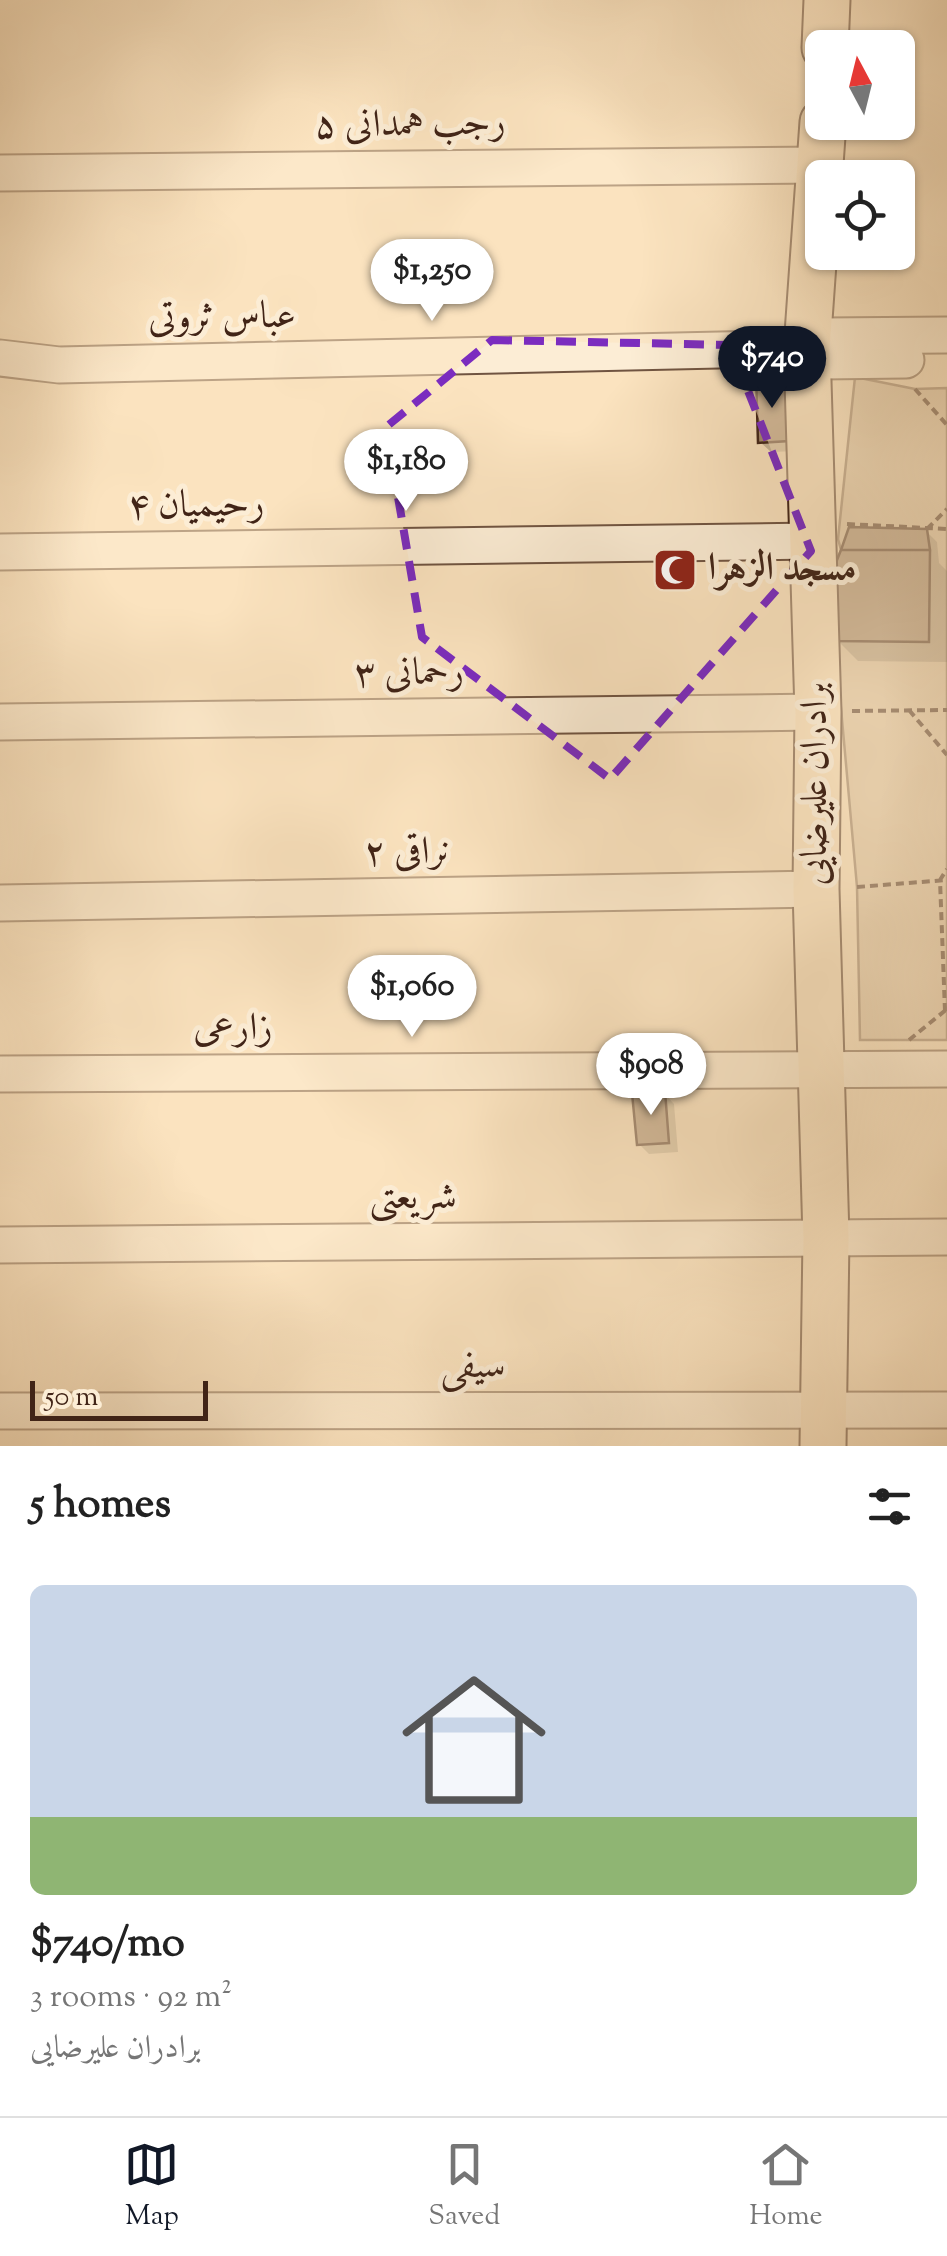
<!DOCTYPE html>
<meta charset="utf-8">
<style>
:root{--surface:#fff;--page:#f6f6f6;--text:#222;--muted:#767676;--line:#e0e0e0;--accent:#111827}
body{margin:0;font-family:"Sorts Mill Goudy",Amiri,serif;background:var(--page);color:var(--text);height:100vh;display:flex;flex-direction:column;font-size:38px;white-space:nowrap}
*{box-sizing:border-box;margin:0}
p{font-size:32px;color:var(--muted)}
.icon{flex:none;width:55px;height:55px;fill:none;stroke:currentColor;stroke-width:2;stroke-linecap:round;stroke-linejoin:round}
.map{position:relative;height:1446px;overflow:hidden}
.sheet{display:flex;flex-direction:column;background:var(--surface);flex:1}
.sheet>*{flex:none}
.needle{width:65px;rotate:353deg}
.tools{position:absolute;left:805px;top:30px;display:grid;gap:20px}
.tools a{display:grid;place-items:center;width:110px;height:110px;border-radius:15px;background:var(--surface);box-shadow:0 2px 8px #0004;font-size:50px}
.scale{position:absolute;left:30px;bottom:25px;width:178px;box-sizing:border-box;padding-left:10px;border:5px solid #412417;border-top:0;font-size:28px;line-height:35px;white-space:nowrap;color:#412417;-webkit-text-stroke:8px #fcedd5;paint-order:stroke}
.price{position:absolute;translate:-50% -85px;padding:0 22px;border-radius:35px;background:#fff;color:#222;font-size:32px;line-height:65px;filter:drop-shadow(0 2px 5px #0008)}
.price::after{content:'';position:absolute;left:50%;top:60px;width:30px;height:22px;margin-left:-15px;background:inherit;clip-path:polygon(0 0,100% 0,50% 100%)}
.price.active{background:var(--accent);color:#fff}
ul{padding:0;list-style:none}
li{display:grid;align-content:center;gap:20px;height:530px;padding:0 30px}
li+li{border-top:2px solid var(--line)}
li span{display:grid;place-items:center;height:310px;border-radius:15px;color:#555}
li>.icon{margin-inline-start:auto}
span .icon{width:180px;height:180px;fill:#fffc;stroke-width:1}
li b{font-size:42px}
h2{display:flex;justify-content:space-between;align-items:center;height:120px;padding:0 30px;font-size:42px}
.tab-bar{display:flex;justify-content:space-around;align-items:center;height:140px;border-top:2px solid var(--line);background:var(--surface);font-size:28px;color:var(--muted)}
.tab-bar a{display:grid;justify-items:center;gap:5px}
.tab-bar .active{color:var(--accent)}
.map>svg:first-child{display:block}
</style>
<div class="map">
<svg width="947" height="1446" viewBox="0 0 947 1446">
<rect width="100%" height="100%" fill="#fbe3bf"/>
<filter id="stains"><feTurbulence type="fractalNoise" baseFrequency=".002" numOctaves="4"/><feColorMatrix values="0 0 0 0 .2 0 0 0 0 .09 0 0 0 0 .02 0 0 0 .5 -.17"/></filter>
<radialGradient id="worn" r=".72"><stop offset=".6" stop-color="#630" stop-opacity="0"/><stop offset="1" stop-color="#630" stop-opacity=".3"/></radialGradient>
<!-- green -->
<path fill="#dbc3a2" stroke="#8e745c" stroke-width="2.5" d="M855,377L915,389L947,388V1040H860L857,887L835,641V565L841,550L838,539Z"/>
<!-- shadow -->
<path fill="#0003" d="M758,377L798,451L771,452L760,442Z
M926,531L937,542L939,563L947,571V662L858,661L837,640Z
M664,1093L674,1104L678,1152L649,1154L639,1144Z"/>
<!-- building -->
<path fill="#a2876e" stroke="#412417" stroke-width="2.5" d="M756,374L775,380L789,394V441L758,443Z
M849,527L927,529L930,550H841Z
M841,550H930L929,642L835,641V565Z
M665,1091L669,1143L637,1145L632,1093Z"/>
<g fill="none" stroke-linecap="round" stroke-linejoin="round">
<defs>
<path id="minor" d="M0,173L821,165
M807,348L822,361L906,360
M0,358L59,365L807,348L824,336L947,335
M0,552L812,541
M0,722L818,712
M0,903L816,889
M0,1074L947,1069
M0,1245L947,1237
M0,1411L947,1410"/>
<path id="major" d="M825,48L827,0
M823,122L807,348L818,712L816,889L826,1238L823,1446"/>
</defs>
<!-- minor casing -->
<use href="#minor" stroke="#705441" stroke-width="39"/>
<!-- major casing -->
<use href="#major" stroke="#412417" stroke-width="49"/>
<!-- path -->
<path stroke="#412417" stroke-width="4" stroke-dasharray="8 5" stroke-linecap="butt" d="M915,389L947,425
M847,524L947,529
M927,529L947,509
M909,710L947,755
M852,711L947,710
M857,887L947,880
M945,1011L940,880L947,869
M909,1040L947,1009"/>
<!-- minor -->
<use href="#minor" stroke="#fcedd5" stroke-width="35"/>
<!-- major -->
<use href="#major" stroke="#fbe3bf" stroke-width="45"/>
</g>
<!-- marked area -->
<path d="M0 0H947V1446H0ZM492,340L730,345L811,551L610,779L422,637L386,427Z" fill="#fbe3bf" fill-opacity=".55" fill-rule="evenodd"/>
<path fill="none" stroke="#7b2cbf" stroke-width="8" stroke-dasharray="20 12" stroke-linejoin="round" d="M492,340L730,345L811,551L610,779L422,637L386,427Z"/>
<!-- icons -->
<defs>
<symbol id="mosque-square" viewBox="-11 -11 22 22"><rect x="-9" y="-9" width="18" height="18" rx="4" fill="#8f2418" stroke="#fcedd5"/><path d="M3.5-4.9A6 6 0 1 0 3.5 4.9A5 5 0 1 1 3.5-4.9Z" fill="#fff"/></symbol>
</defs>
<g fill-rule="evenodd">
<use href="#mosque-square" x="650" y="545" width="50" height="50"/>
</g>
<g text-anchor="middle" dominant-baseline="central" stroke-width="10" stroke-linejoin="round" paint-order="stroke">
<!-- street labels -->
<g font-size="38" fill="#412417" stroke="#fcedd5">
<text transform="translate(410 126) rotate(-1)">رجب همدانی ۵</text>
<text transform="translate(222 319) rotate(-1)">عباس ثروتی</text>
<text transform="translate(196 507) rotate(-1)">رحیمیان ۴</text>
<text transform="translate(409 675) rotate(-1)">رحمانی ۳</text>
<text transform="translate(817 784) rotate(-90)">برادران علیرضایی</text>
<text transform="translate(407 854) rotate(-1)">نراقی ۲</text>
<text x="233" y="1030">زارعی</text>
<text x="413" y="1199">شریعتی</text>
<text x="473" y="1368">سیفی</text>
</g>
<!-- poi labels -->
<g font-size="38" font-weight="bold" fill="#412417" stroke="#fcedd5" text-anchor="start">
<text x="708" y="570">مسجد الزهرا</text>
</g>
</g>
<rect width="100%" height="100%" filter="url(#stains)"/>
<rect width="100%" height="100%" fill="url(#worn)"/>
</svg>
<div class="tools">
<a><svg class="needle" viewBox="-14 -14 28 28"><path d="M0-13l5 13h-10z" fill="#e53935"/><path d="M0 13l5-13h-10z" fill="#767676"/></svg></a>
<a><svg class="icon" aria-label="locate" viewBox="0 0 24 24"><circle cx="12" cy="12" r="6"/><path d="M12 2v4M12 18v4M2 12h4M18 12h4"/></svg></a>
</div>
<div class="scale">50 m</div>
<b class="price" style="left:432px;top:324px">$1,250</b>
<b class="price active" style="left:772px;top:411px">$740</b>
<b class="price" style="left:406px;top:514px">$1,180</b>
<b class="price" style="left:412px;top:1040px">$1,060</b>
<b class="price" style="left:651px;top:1118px">$908</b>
</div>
<section class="sheet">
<h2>5 homes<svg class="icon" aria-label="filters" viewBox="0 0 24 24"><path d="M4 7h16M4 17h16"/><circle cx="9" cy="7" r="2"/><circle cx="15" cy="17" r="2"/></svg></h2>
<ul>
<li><span style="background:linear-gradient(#c9d6e8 75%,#8fb573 0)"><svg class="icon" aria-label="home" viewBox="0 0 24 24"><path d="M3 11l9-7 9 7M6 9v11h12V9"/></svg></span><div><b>$740/mo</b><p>3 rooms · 92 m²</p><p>برادران علیرضایی</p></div></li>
</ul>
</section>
<nav class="tab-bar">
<a class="active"><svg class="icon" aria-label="map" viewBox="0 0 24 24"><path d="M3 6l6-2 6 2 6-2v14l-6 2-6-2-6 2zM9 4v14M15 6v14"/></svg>Map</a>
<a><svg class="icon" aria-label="saved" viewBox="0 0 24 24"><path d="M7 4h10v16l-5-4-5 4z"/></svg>Saved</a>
<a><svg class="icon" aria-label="home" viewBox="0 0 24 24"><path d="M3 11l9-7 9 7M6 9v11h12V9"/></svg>Home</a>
</nav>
